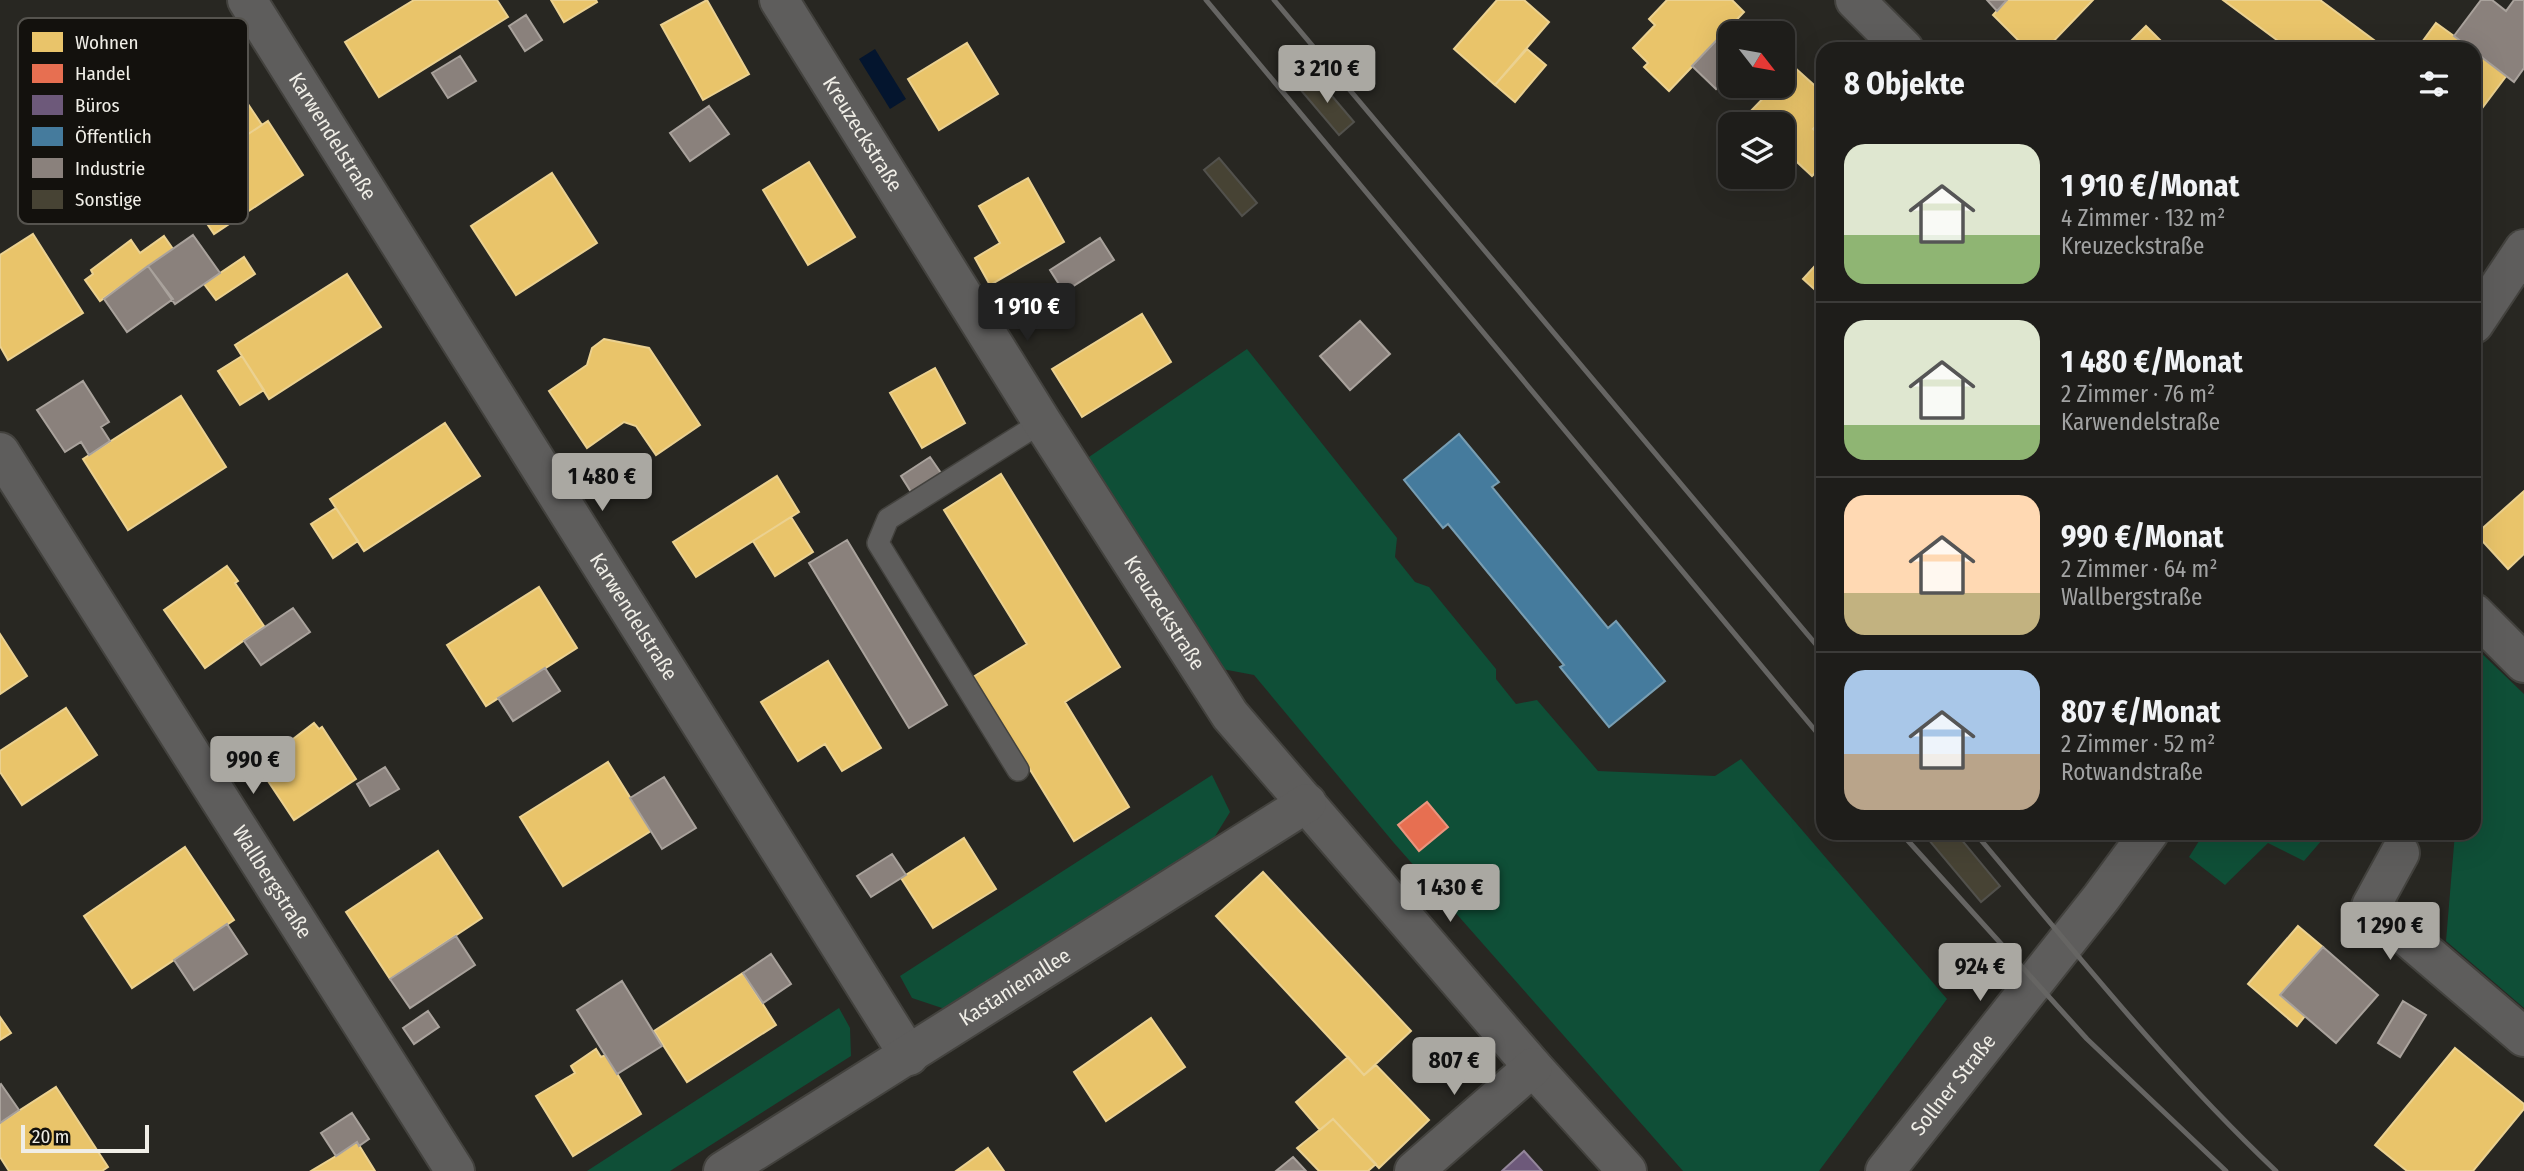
<!DOCTYPE html>
<html lang="de">
<meta charset="utf-8">
<style>
:root{--surface:#1e1d1a;--page:#2b2a27;--text:#f1f3f6;--muted:#a1a2a2;--line:#3c3b39;--accent:#aaa8a2}
body{margin:0;font-family:"Fira Sans Condensed",sans-serif;background:var(--page);color:var(--text);height:100vh;display:flex;flex-direction:column;font-size:26px;white-space:nowrap}
*{box-sizing:border-box;margin:0}
p{font-size:23px;color:var(--muted)}
.icon{flex:none;width:38px;height:38px;fill:none;stroke:currentColor;stroke-width:2;stroke-linecap:round;stroke-linejoin:round}
.map{position:relative;flex:1;overflow:hidden}
.side{position:absolute;left:1816px;top:42px;width:665px;height:798px;display:flex;flex-direction:column;background:var(--surface);border-radius:21px;box-shadow:0 7px 28px #0002,0 0 0 2px var(--line)}
.side>*{flex:none}
.needle{width:46px;rotate:121deg}
.tools{position:absolute;left:1718px;top:21px;display:grid;gap:14px}
.tools a{display:grid;place-items:center;width:77px;height:77px;border-radius:14px;background:var(--surface);box-shadow:0 7px 28px #0002,0 0 0 2px var(--line);font-size:35px}
.scale{position:absolute;left:21px;bottom:18px;width:128px;box-sizing:border-box;padding-left:7px;border:4px solid #f0eee7;border-top:0;font-size:19px;line-height:24px;white-space:nowrap;color:#f0eee7;-webkit-text-stroke:5px #13110d;paint-order:stroke}
.price{position:absolute;translate:-50% -60px;padding:0 16px;border-radius:7px;background:var(--accent);color:#111;font-size:23px;line-height:46px;filter:drop-shadow(0 2px 4px #0008)}
.price::after{content:'';position:absolute;left:50%;top:42px;width:21px;height:16px;margin-left:-10px;background:inherit;clip-path:polygon(0 0,100% 0,50% 100%)}
.price.on{background:#222;color:#fff}
ul{padding:0;list-style:none}
li{display:flex;align-items:center;gap:21px;height:175px;padding:0 28px}
li+li{border-top:2px solid var(--line)}
li span{display:grid;place-items:center;flex:none;width:196px;height:140px;border-radius:21px;color:#555}
li>.icon{margin-inline-start:auto}
span .icon{width:84px;height:84px;fill:#fffc;stroke-width:1}
li b{font-size:30px}
h2{display:flex;justify-content:space-between;align-items:center;height:84px;padding:0 28px;font-size:30px}
.map>svg:first-child{display:block}
</style>
<div class="map">
<svg width="2524" height="1171" viewBox="0 0 2524 1171">
<rect width="100%" height="100%" fill="#282722"/>
<!-- green -->
<path fill="#0f4f37" d="M1247,349L1397,538L1395,557L1415,582L1429,587L1496,669V679L1516,704L1537,700L1598,771L1715,776L1741,759L1947,999L1819,1171H1683L1394,843L1254,675L1217,668L1086,459Z
M2475,647L2524,694V1008L2446,941L2455,833H2474Z
M1212,775L1230,812L1214,838L945,1009L912,998L900,976Z
M2204,833H2328L2304,861L2268,843L2225,885L2189,857Z
M839,1008L850,1028L851,1056L670,1171H587Z"/>
<!-- water -->
<path fill="#04152e" d="M875,49L906,99L890,109L859,59Z"/>
<!-- homes -->
<path fill="#e9c46a" stroke="#ebd190" stroke-width="2" d="M414,0H497L508,17L379,97L345,42Z
M551,0H596L597,2L564,22Z
M707,0L749,74L703,100L661,25Z
M1497,0H1524L1549,22L1495,85L1454,49Z
M1667,0H1732L1744,12L1669,91L1644,67L1648,63L1633,48L1655,25L1649,19Z
M2007,0H2093L2046,49H2027L1993,15Z
M2223,0H2320L2386,49H2289Z
M2436,23L2454,36L2471,49H2417Z
M2146,26L2169,49H2123Z
M967,43L998,94L939,130L908,79Z
M1527,49L1546,65L1515,102L1495,85Z
M2474,51L2507,75L2474,119Z
M1793,66L1824,94V118L1813,129L1819,134L1824,129V164L1812,176L1783,149V124H1757L1747,115L1775,86H1783V77Z
M242,95L262,125L239,140L219,110Z
M268,121L303,175L214,234L178,180Z
M809,162L855,237L808,265L763,190Z
M552,173L597,243L516,295L471,226Z
M1028,178L1064,242L990,285L975,258L1000,243L979,206Z
M33,234L83,313L8,360L0,346V255Z
M164,236L173,249L100,301L85,280L93,274L91,270L131,240L140,253Z
M1824,256V298L1803,279Z
M244,257L255,274L216,300L204,284Z
M347,274L381,327L269,399L235,345Z
M1142,314L1171,362L1082,417L1052,369Z
M604,339L649,348L700,425L656,455L636,426L624,422L587,448L549,391L587,365L592,348Z
M242,356L264,390L240,405L218,371Z
M935,368L965,423L922,448L890,393Z
M181,396L226,467L128,530L83,459Z
M445,423L480,476L364,551L330,499Z
M1001,474L1120,667L1065,702L1129,807L1074,841L973,677L1027,644L944,510Z
M777,476L799,512L696,577L673,542Z
M2524,491V554L2508,569L2476,534Z
M336,508L358,541L333,558L311,524Z
M791,517L813,552L775,576L753,541Z
M227,566L238,581L235,583L264,626L205,668L164,610Z
M539,587L577,648L486,706L447,645Z
M0,634L27,676L0,694Z
M828,661L881,748L842,771L825,744L798,761L761,702Z
M66,708L97,755L22,805L0,772V751Z
M314,723L319,729L322,727L356,779L294,820L258,766Z
M608,762L651,831L563,886L520,817Z
M964,838L996,889L933,928L901,878Z
M185,847L234,920L132,988L84,916Z
M438,851L482,918L390,979L346,912Z
M1263,872L1411,1031L1364,1075L1216,916Z
M2298,926L2323,947L2280,995L2305,1016L2297,1026L2248,984Z
M743,973L776,1025L687,1082L654,1031Z
M0,1017L11,1033L0,1040Z
M1151,1018L1185,1067L1106,1121L1074,1072Z
M2455,1048L2524,1104V1109L2473,1171H2407L2375,1145Z
M596,1049L601,1057L606,1055L641,1114L573,1156L536,1096L575,1073L571,1066Z
M1348,1057L1364,1075L1376,1065L1429,1120L1379,1168L1333,1119L1320,1130L1296,1102Z
M56,1087L108,1167L102,1171H9L0,1157V1123Z
M1333,1119L1376,1164L1368,1171H1319L1297,1148Z
M357,1142L375,1171H311L336,1156Z
M988,1148L1004,1171H956Z"/>
<!-- shops -->
<path fill="#e76f51" stroke="#ea957e" stroke-width="2" d="M1427,802L1448,827L1419,851L1398,825Z"/>
<!-- offices -->
<path fill="#6d597a" stroke="#94869b" stroke-width="2" d="M1524,1151L1542,1171H1502Z"/>
<!-- public -->
<path fill="#457b9d" stroke="#789eb3" stroke-width="2" d="M1459,434L1499,482L1492,487L1608,628L1616,621L1665,681L1609,727L1560,667L1564,665L1448,524L1443,528L1404,480Z"/>
<!-- industry -->
<path fill="#8a817c" stroke="#a9a29c" stroke-width="2" d="M1987,0H2007L1997,11Z
M2481,0H2492L2506,11L2514,0H2524V68L2514,82L2454,36Z
M526,15L542,40L525,51L509,26Z
M1732,24L1742,33H1731V74L1716,89L1692,66Z
M460,56L476,81L448,98L432,73Z
M709,106L729,134L690,161L670,133Z
M193,235L220,273L175,304L148,266Z
M1100,238L1114,260L1064,292L1050,270Z
M148,266L173,299L127,332L104,299Z
M1360,321L1390,354L1350,390L1320,356Z
M83,381L109,422L101,427L110,441L89,455L81,442L65,452L37,410Z
M930,457L943,476L913,495L901,476Z
M847,540L947,705L909,728L809,563Z
M293,608L310,632L261,665L244,641Z
M545,668L560,691L513,721L498,698Z
M385,767L399,789L370,806L357,784Z
M664,777L696,828L662,849L630,798Z
M892,854L906,875L871,897L857,876Z
M227,924L247,954L194,990L174,960Z
M456,936L475,965L410,1008L390,979Z
M2323,947L2378,995L2336,1043L2280,995Z
M771,954L791,984L763,1003L743,973Z
M622,981L662,1046L617,1074L577,1010Z
M2403,1001L2426,1015L2400,1057L2378,1043Z
M428,1011L439,1027L414,1044L403,1028Z
M1,1084L19,1110L0,1123V1085Z
M352,1113L369,1139L359,1146L357,1142L336,1156L321,1133Z
M1293,1157L1306,1171H1276Z"/>
<!-- building -->
<path fill="#474334" stroke="#52514c" stroke-width="2" d="M1315,76L1354,122L1339,135L1300,89Z
M1219,158L1257,203L1242,216L1204,170Z
M1923,833H1956L2000,886L1981,902Z"/>
<g fill="none" stroke-linecap="round" stroke-linejoin="round">
<defs>
<path id="lane" d="M1018,770L878,543L888,519L1042,422"/>
<g id="street">
<path id="s1" d="M247,0L909,1056"/>
<path id="s2" d="M779,0L1042,422L1230,715L1533,1067L1627,1171"/>
<path d="M1855,0L1904,49"/>
<path d="M2474,324L2524,249"/>
<path id="s3" d="M0,452L455,1171"/>
<path d="M2474,613L2524,663"/>
<path d="M2400,853L2371,906L2524,1037"/>
<path id="s4" d="M723,1171L1307,803"/>
<path d="M1414,1171L1533,1067"/>
<path id="s5" d="M1885,1171L2101,898L2149,833"/>
</g>
</defs>
<!-- lane casing -->
<use href="#lane" stroke="#43423e" stroke-width="24"/>
<!-- street casing -->
<use href="#street" stroke="#43423e" stroke-width="42"/>
<!-- lane -->
<use href="#lane" stroke="#5e5d5c" stroke-width="21"/>
<!-- street -->
<use href="#street" stroke="#5e5d5c" stroke-width="38"/>
<!-- rail -->
<path stroke="#666563" stroke-width="5" d="M1206,0L1824,741
M1274,0L1824,654
M1901,833L2087,1039L2226,1171
M1975,833C2072,948 2166,1067 2276,1171"/>
</g>
<g text-anchor="middle" dominant-baseline="central" stroke-width="7" stroke-linejoin="round" paint-order="stroke">
<!-- street labels -->
<g font-size="21" fill="#f0eee7" stroke="#13110d">
<text stroke="none"><textPath href="#s2" startOffset="158">Kreuzeckstraße</textPath></text>
<text stroke="none"><textPath href="#s1" startOffset="161">Karwendelstraße</textPath></text>
<text stroke="none"><textPath href="#s2" startOffset="724">Kreuzeckstraße</textPath></text>
<text stroke="none"><textPath href="#s1" startOffset="728">Karwendelstraße</textPath></text>
<text stroke="none"><textPath href="#s3" startOffset="509">Wallbergstraße</textPath></text>
<text stroke="none"><textPath href="#s4" startOffset="345">Kastanienallee</textPath></text>
<text stroke="none"><textPath href="#s5" startOffset="110">Sollner Straße</textPath></text>
</g>
</g>
<!-- legend -->
<rect x="18" y="18" width="230" height="206" rx="10" fill="#13110d" stroke="#55534e" stroke-width="2"/>
<rect x="32" y="32" width="31" height="20" fill="#e9c46a"/>
<rect x="32" y="64" width="31" height="19" fill="#e76f51"/>
<rect x="32" y="95" width="31" height="20" fill="#6d597a"/>
<rect x="32" y="127" width="31" height="19" fill="#457b9d"/>
<rect x="32" y="158" width="31" height="20" fill="#8a817c"/>
<rect x="32" y="190" width="31" height="19" fill="#474334"/>
<g font-size="19" fill="#f0eee7">
<text x="75" y="49">Wohnen</text>
<text x="75" y="80">Handel</text>
<text x="75" y="112">Büros</text>
<text x="75" y="143">Öffentlich</text>
<text x="75" y="175">Industrie</text>
<text x="75" y="206">Sonstige</text>
</g>
</svg>
<div class="tools">
<a><svg class="needle" viewBox="-14 -14 28 28"><path d="M0-13l5 13h-10z" fill="#e53935"/><path d="M0 13l5-13h-10z" fill="#a1a2a2"/></svg></a>
<a><svg class="icon" aria-label="layers" viewBox="0 0 24 24"><path d="M12 4l9 5-9 5-9-5zM3 14l9 5 9-5"/></svg></a>
</div>
<div class="scale">20 m</div>
<b class="price" style="left:1327px;top:105px">3 210 €</b>
<b class="price on" style="left:1027px;top:343px">1 910 €</b>
<b class="price" style="left:602px;top:513px">1 480 €</b>
<b class="price" style="left:253px;top:796px">990 €</b>
<b class="price" style="left:1450px;top:924px">1 430 €</b>
<b class="price" style="left:2390px;top:962px">1 290 €</b>
<b class="price" style="left:1980px;top:1003px">924 €</b>
<b class="price" style="left:1454px;top:1097px">807 €</b>
<section class="side">
<h2>8 Objekte<svg class="icon" aria-label="filters" viewBox="0 0 24 24"><path d="M4 7h16M4 17h16"/><circle cx="9" cy="7" r="2"/><circle cx="15" cy="17" r="2"/></svg></h2>
<ul>
<li><span style="background:linear-gradient(#dfe7d0 65%,#8fb573 0)"><svg class="icon" aria-label="home" viewBox="0 0 24 24"><path d="M3 11l9-7 9 7M6 9v11h12V9"/></svg></span><div><b>1 910 €/Monat</b><p>4 Zimmer · 132 m²</p><p>Kreuzeckstraße</p></div></li>
<li><span style="background:linear-gradient(#dfe7d0 75%,#8fb573 0)"><svg class="icon" aria-label="home" viewBox="0 0 24 24"><path d="M3 11l9-7 9 7M6 9v11h12V9"/></svg></span><div><b>1 480 €/Monat</b><p>2 Zimmer · 76 m²</p><p>Karwendelstraße</p></div></li>
<li><span style="background:linear-gradient(#ffd9b3 70%,#c2b280 0)"><svg class="icon" aria-label="home" viewBox="0 0 24 24"><path d="M3 11l9-7 9 7M6 9v11h12V9"/></svg></span><div><b>990 €/Monat</b><p>2 Zimmer · 64 m²</p><p>Wallbergstraße</p></div></li>
<li><span style="background:linear-gradient(#a9c7e8 60%,#b9a48a 0)"><svg class="icon" aria-label="home" viewBox="0 0 24 24"><path d="M3 11l9-7 9 7M6 9v11h12V9"/></svg></span><div><b>807 €/Monat</b><p>2 Zimmer · 52 m²</p><p>Rotwandstraße</p></div></li>
</ul>
</section>
</div>
